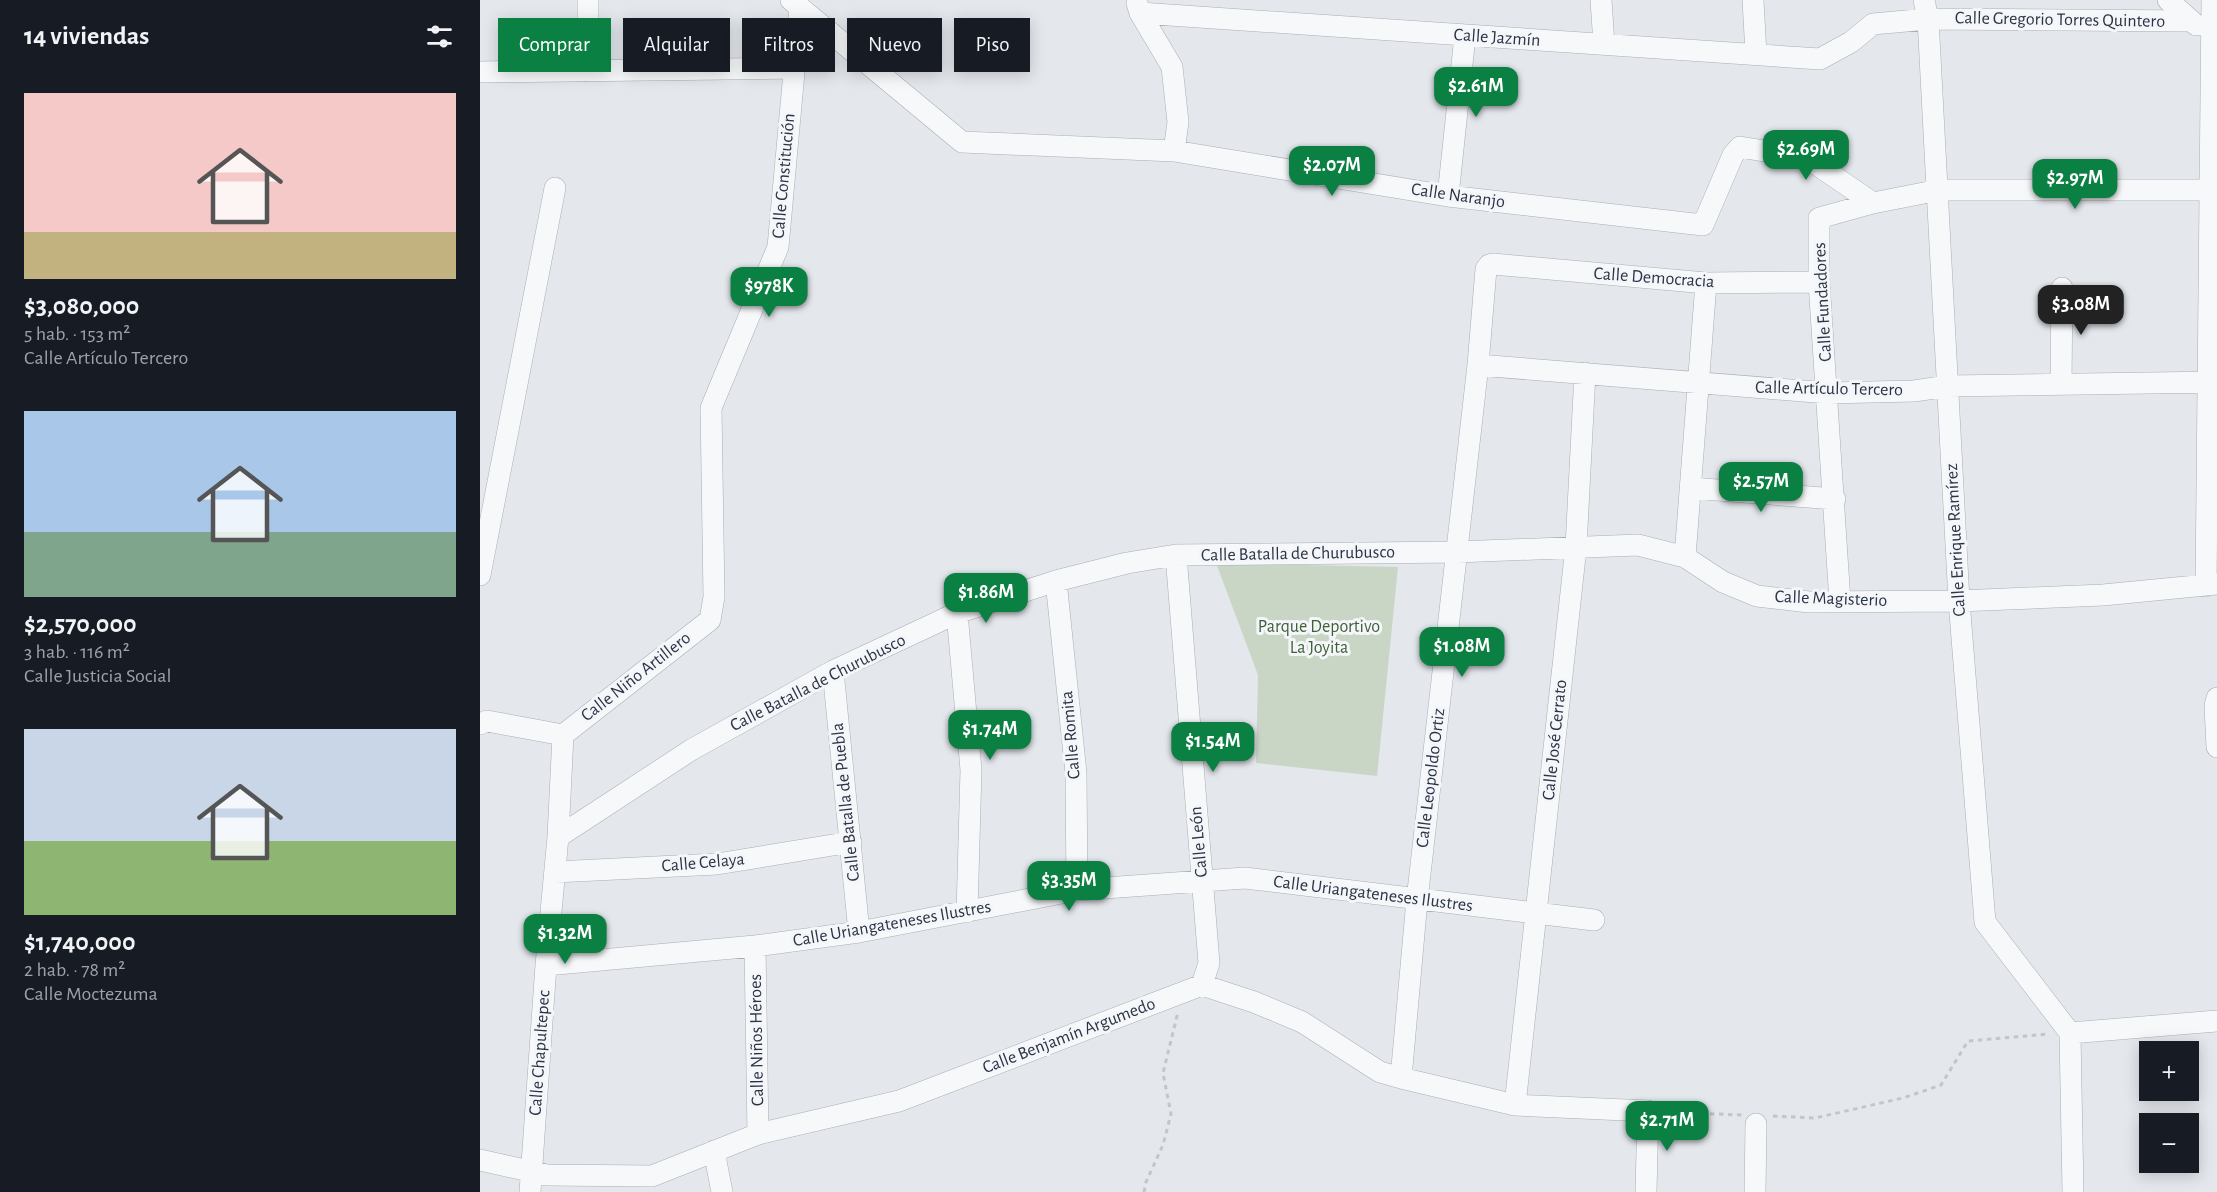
<!DOCTYPE html>
<html lang="es">
<meta charset="utf-8">
<style>
:root{--surface:#171b24;--page:#20242c;--text:#f1f3f6;--muted:#9ea1a6;--accent:#0b8043}
body{margin:0;font-family:"Alegreya Sans",sans-serif;background:var(--page);color:var(--text);height:100vh;display:flex;flex-direction:column;font-size:22px;white-space:nowrap}
*{box-sizing:border-box;margin:0}
p{font-size:20px;color:var(--muted)}
.icon{flex:none;width:33px;height:33px;fill:none;stroke:currentColor;stroke-width:2;stroke-linecap:round;stroke-linejoin:round}
.map{position:relative;flex:1;overflow:hidden}
.side{display:flex;flex-direction:column;background:var(--surface);width:480px}
.side>*{flex:none}
.banner{position:absolute;left:18px;top:18px;width:570px;height:54px;display:flex;gap:12px}
.buttons{position:absolute;left:1659px;top:1041px;display:grid;gap:12px}
.buttons a{display:grid;place-items:center;width:60px;height:60px;border-radius:0px;background:var(--surface);box-shadow:0 3px 15px #0003;font-size:30px}
.price{position:absolute;translate:-50% -51px;padding:0 14px;border-radius:12px;background:var(--accent);color:#fff;font-size:20px;line-height:39px;filter:drop-shadow(0 2px 3px #0008)}
.price::after{content:'';position:absolute;left:50%;top:36px;width:18px;height:14px;margin-left:-9px;background:inherit;clip-path:polygon(0 0,100% 0,50% 100%)}
.price.on{background:#222;color:#fff}
ul{padding:0;list-style:none}
li{display:grid;align-content:center;gap:12px;height:318px;padding:0 24px}
li span{display:grid;place-items:center;height:186px;border-radius:0px;color:#555}
li>.icon{margin-inline-start:auto}
span .icon{width:108px;height:108px;fill:#fffc;stroke-width:1}
li b{font-size:26px}
h2{display:flex;justify-content:space-between;align-items:center;height:72px;padding:0 24px;font-size:26px}
.pill{padding:0 21px;border-radius:0px;background:var(--surface);box-shadow:0 3px 15px #0003;font-size:21px;line-height:54px}
.pill.on{background:var(--accent);color:#fff}
main{display:flex;flex:1;min-height:0}
.map>svg:first-child{display:block}
</style>
<main>
<section class="side">
<h2>14 viviendas<svg class="icon" aria-label="filters" viewBox="0 0 24 24"><path d="M4 7h16M4 17h16"/><circle cx="9" cy="7" r="2"/><circle cx="15" cy="17" r="2"/></svg></h2>
<ul>
<li><span style="background:linear-gradient(#f6c9c9 75%,#c2b280 0)"><svg class="icon" aria-label="home" viewBox="0 0 24 24"><path d="M3 11l9-7 9 7M6 9v11h12V9"/></svg></span><div><b>$3,080,000</b><p>5 hab. · 153 m²</p><p>Calle Artículo Tercero</p></div></li>
<li><span style="background:linear-gradient(#a9c7e8 65%,#7fa58c 0)"><svg class="icon" aria-label="home" viewBox="0 0 24 24"><path d="M3 11l9-7 9 7M6 9v11h12V9"/></svg></span><div><b>$2,570,000</b><p>3 hab. · 116 m²</p><p>Calle Justicia Social</p></div></li>
<li><span style="background:linear-gradient(#c9d6e8 60%,#8fb573 0)"><svg class="icon" aria-label="home" viewBox="0 0 24 24"><path d="M3 11l9-7 9 7M6 9v11h12V9"/></svg></span><div><b>$1,740,000</b><p>2 hab. · 78 m²</p><p>Calle Moctezuma</p></div></li>
</ul>
</section>
<div class="map">
<svg width="1737" height="1192" viewBox="0 0 1737 1192">
<rect width="100%" height="100%" fill="#e4e7ec"/>
<!-- green -->
<path fill="#c9d6c5" d="M736,563L918,567L897,776L776,763L778,675Z"/>
<g fill="none" stroke-linecap="round" stroke-linejoin="round">
<defs>
<path id="minor" d="M311,0L482,142L694,151L968,196L1223,225L1253,155L1260,147L1327,158L1393,203
M1121,0L1124,44
M1273,0L1276,54
M1444,0L1448,19L1479,601L1505,922L1590,1033
M1688,0L1716,25
M657,3L660,13L692,67L698,122L694,151
M660,13L1340,59L1371,42L1393,24L1448,19L1711,21
M108,71V0
M0,72L315,68
M968,196L985,36
M998,365L1348,393L1434,391L1468,386L1737,382
M1581,384L1582,288
M1211,488L1355,499
M696,555L729,963L722,985
M1205,557L1226,283
M0,575L75,188
M576,581L596,773L597,890
M1726,586L1732,0
M1360,602L1339,282V218L1393,203L1459,190H1731
M477,613L491,770L487,912
M353,671L379,932
M1737,698L1735,706L1737,747
M0,724L7,721L83,735
M83,735L230,620L234,597L231,408L298,247L320,7
M78,837L211,750L353,671L477,613L576,581L647,563L696,555L977,552L1158,545L1205,557L1243,582L1277,596L1329,602L1479,601L1623,595L1737,584
M75,872L237,864L371,842
M275,946L278,1134
M66,965L275,946L379,932L597,890L765,878L1114,920
M1590,1033L1593,1192
M1590,1033L1737,1021
M921,1078L937,900L998,365L1006,269L1009,265L1013,264L1226,283L1339,282
M1035,1105L1096,547L1105,373
M234,1151L242,1192
M0,1160L67,1175L172,1176L278,1134L419,1101L722,985L774,1002L822,1022L900,1072L921,1078L1035,1105L1168,1111L1166,1192
M50,1192L66,965L78,837L83,735
M1275,1192L1276,1124"/>
</defs>
<!-- minor casing -->
<use href="#minor" stroke="#a9aeb7" stroke-width="22"/>
<!-- path -->
<path stroke="#c2c5cb" stroke-width="3" stroke-dasharray="4.5 4.5" stroke-linecap="butt" d="M1185,1112L1262,1115
M1293,1116L1335,1118L1423,1098L1461,1085L1488,1041L1569,1034
M664,1192L666,1182L683,1145L691,1114L683,1073L698,1012"/>
<!-- minor -->
<use href="#minor" stroke="#f7f8fa" stroke-width="21"/>
</g>
<g text-anchor="middle" dominant-baseline="central" stroke-width="6" stroke-linejoin="round" paint-order="stroke">
<!-- street labels -->
<g font-size="18" fill="#2b3445" stroke="#f4f6f9">
<text transform="translate(1580 20) rotate(1)">Calle Gregorio Torres Quintero</text>
<text transform="translate(1017 38) rotate(4)">Calle Jazmín</text>
<text transform="translate(304 176) rotate(-85)">Calle Constitución</text>
<text transform="translate(978 196) rotate(8)">Calle Naranjo</text>
<text transform="translate(1174 278) rotate(4)">Calle Democracia</text>
<text transform="translate(1343 302) rotate(-93)">Calle Fundadores</text>
<text transform="translate(1349 389) rotate(1)">Calle Artículo Tercero</text>
<text transform="translate(1476 540) rotate(-93)">Calle Enrique Ramírez</text>
<text transform="translate(818 554) rotate(-1)">Calle Batalla de Churubusco</text>
<text transform="translate(1351 599) rotate(2)">Calle Magisterio</text>
<text transform="translate(156 677) rotate(-38)">Calle Niño Artillero</text>
<text transform="translate(338 683) rotate(-27)">Calle Batalla de Churubusco</text>
<text transform="translate(591 735) rotate(-95)">Calle Romita</text>
<text transform="translate(1075 740) rotate(-84)">Calle José Cerrato</text>
<text transform="translate(951 778) rotate(-83)">Calle Leopoldo Ortiz</text>
<text transform="translate(366 802) rotate(-96)">Calle Batalla de Puebla</text>
<text transform="translate(719 842) rotate(-95)">Calle León</text>
<text transform="translate(223 863) rotate(-5)">Calle Celaya</text>
<text transform="translate(893 894) rotate(7)">Calle Uriangateneses Ilustres</text>
<text transform="translate(412 924) rotate(-10)">Calle Uriangateneses Ilustres</text>
<text transform="translate(589 1036) rotate(-21)">Calle Benjamín Argumedo</text>
<text transform="translate(277 1040) rotate(-91)">Calle Niños Héroes</text>
<text transform="translate(60 1053) rotate(-86)">Calle Chapultepec</text>
</g>
<!-- park labels -->
<g font-size="18" fill="#3f6138" stroke="#f4f6f9">
<text x="839" y="627">Parque Deportivo<tspan x="839" dy="21">La Joyita</tspan></text>
</g>
</g>
</svg>
<div class="buttons">
<a>+</a>
<a>−</a>
</div>
<b class="price" style="left:996px;top:118px">$2.61M</b>
<b class="price" style="left:1326px;top:181px">$2.69M</b>
<b class="price" style="left:852px;top:197px">$2.07M</b>
<b class="price" style="left:1595px;top:210px">$2.97M</b>
<b class="price" style="left:289px;top:318px">$978K</b>
<b class="price on" style="left:1601px;top:336px">$3.08M</b>
<b class="price" style="left:1281px;top:513px">$2.57M</b>
<b class="price" style="left:506px;top:624px">$1.86M</b>
<b class="price" style="left:982px;top:678px">$1.08M</b>
<b class="price" style="left:510px;top:761px">$1.74M</b>
<b class="price" style="left:733px;top:773px">$1.54M</b>
<b class="price" style="left:589px;top:912px">$3.35M</b>
<b class="price" style="left:85px;top:965px">$1.32M</b>
<b class="price" style="left:1187px;top:1152px">$2.71M</b>
<div class="banner">
<a class="pill on">Comprar</a>
<a class="pill">Alquilar</a>
<a class="pill">Filtros</a>
<a class="pill">Nuevo</a>
<a class="pill">Piso</a>
</div>
</div>
</main>
